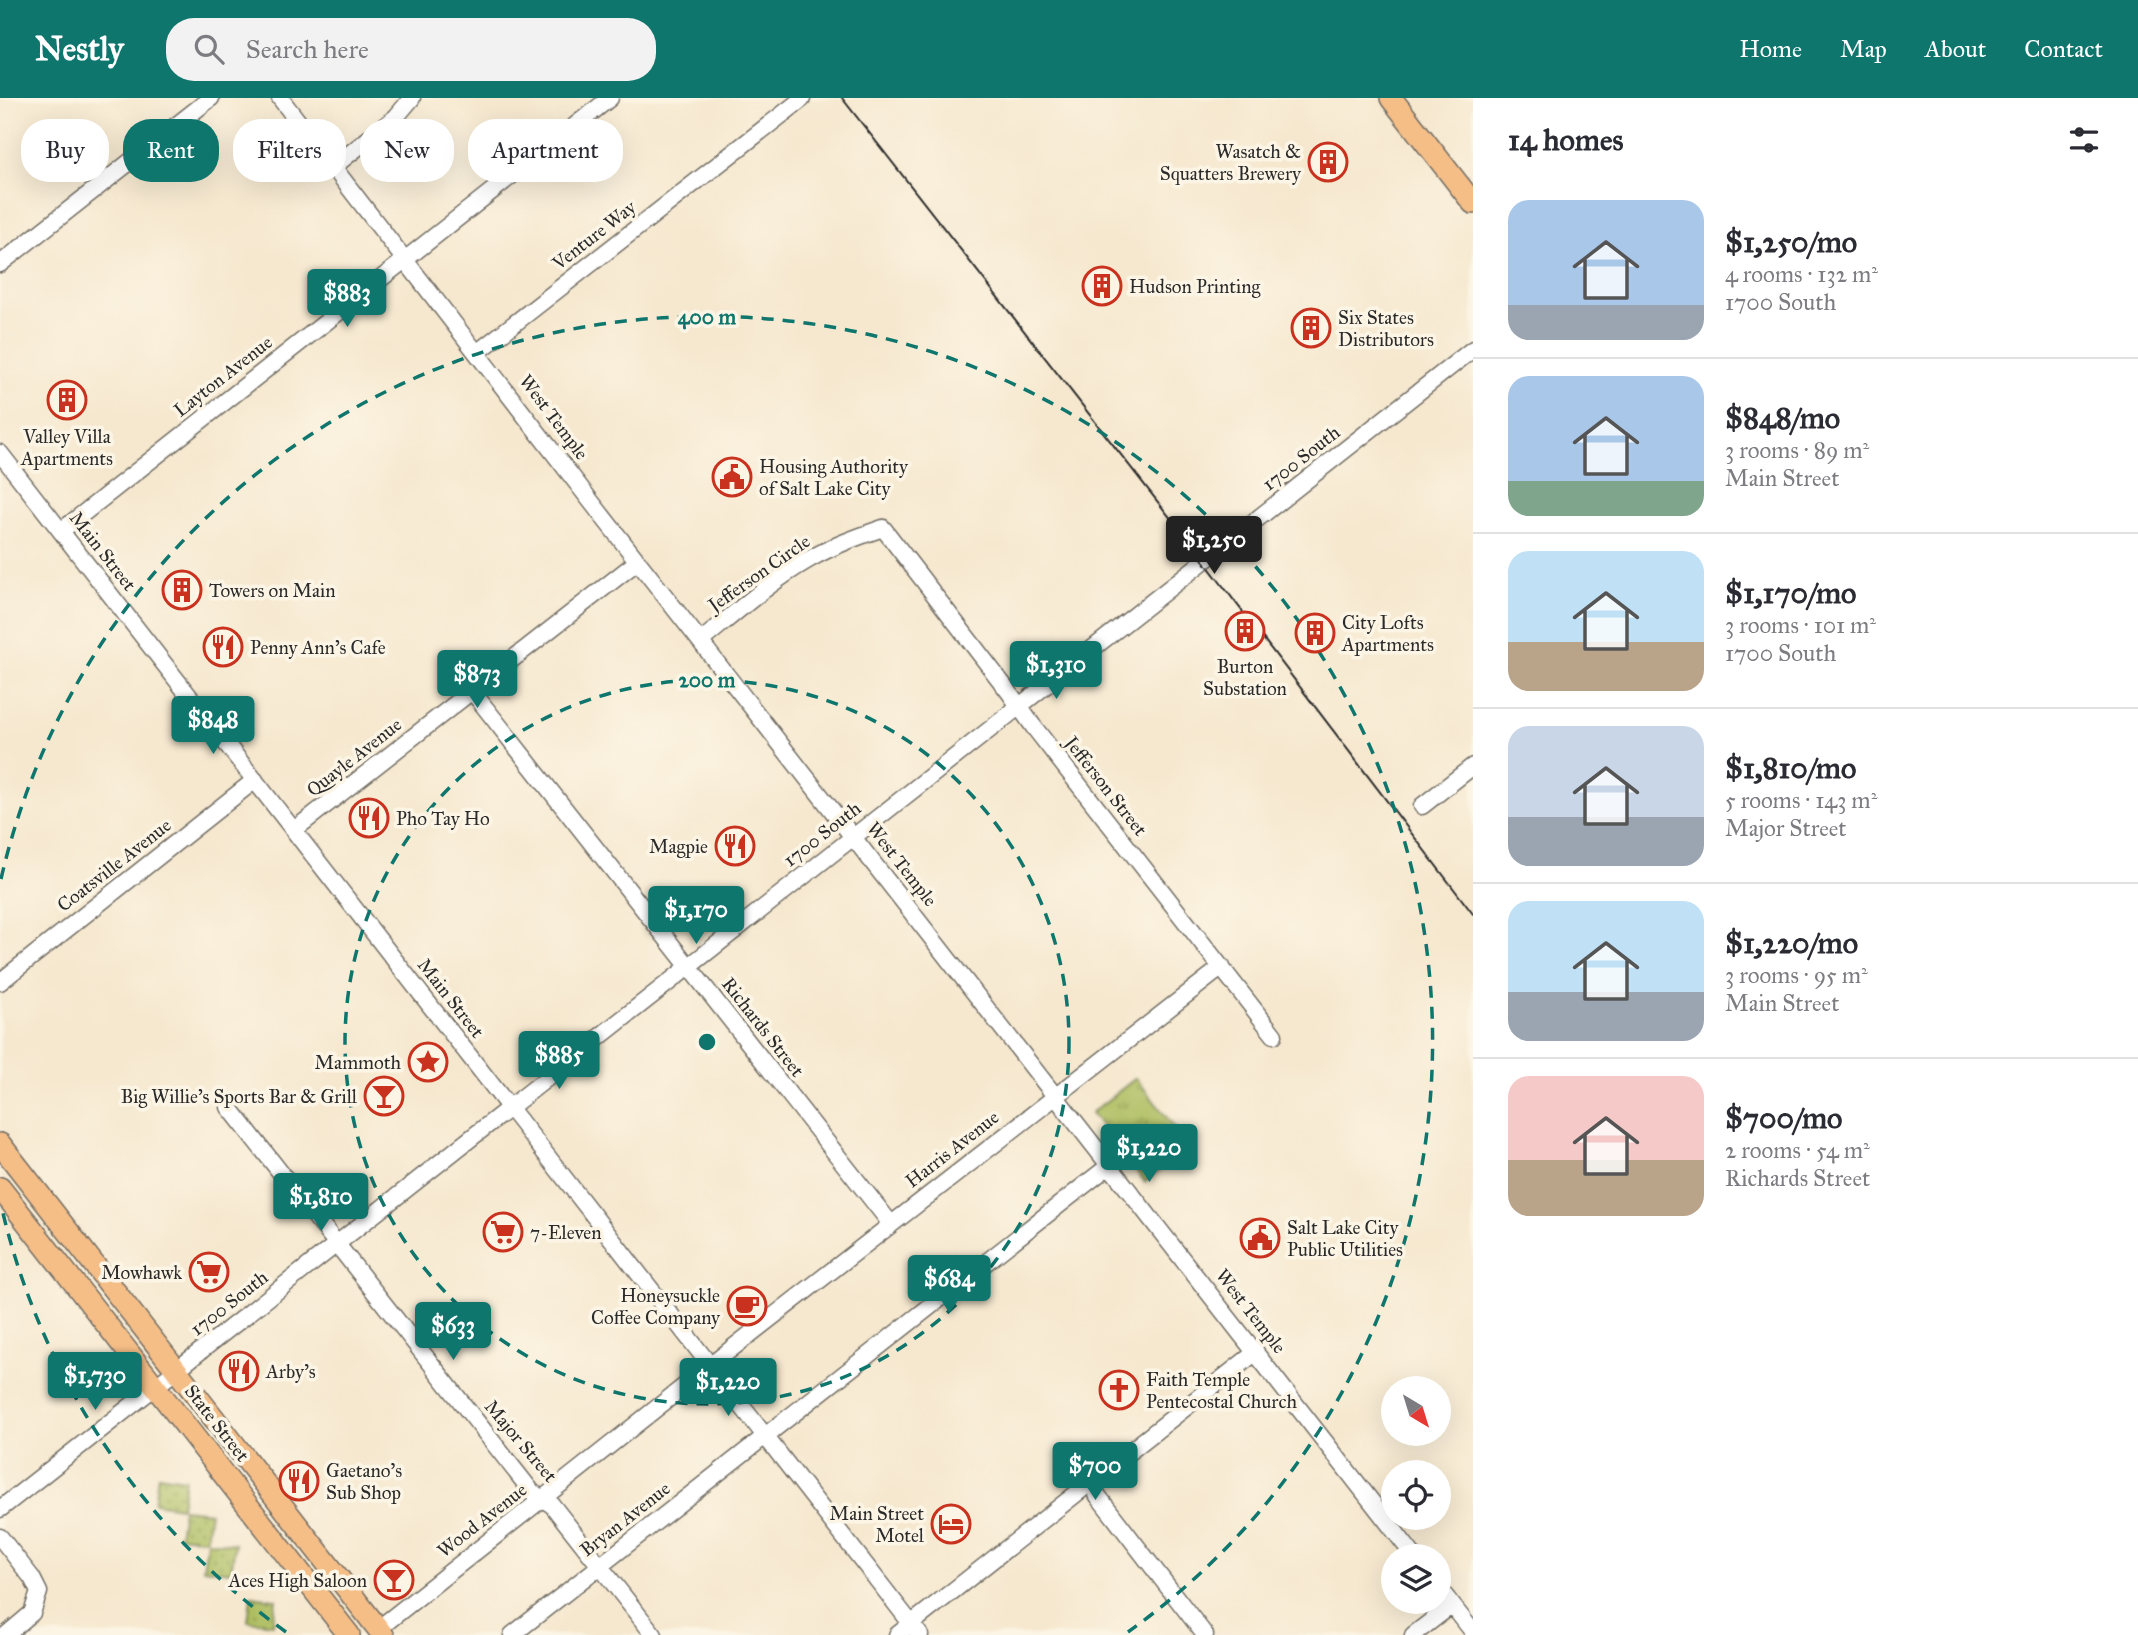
<!DOCTYPE html>
<meta charset="utf-8">
<style>
:root{--surface:#fff;--page:#f2f2f3;--text:#2b2b33;--muted:#7c7c81;--line:#e1e1e2;--accent:#0f766e}
body{margin:0;font-family:"IM FELL Great Primer",serif;background:var(--page);color:var(--text);height:100vh;display:flex;flex-direction:column;font-size:26px;white-space:nowrap}
*{box-sizing:border-box;margin:0}
p{font-size:23px;color:var(--muted)}
.icon{flex:none;width:38px;height:38px;fill:none;stroke:currentColor;stroke-width:2;stroke-linecap:round;stroke-linejoin:round}
.map{position:relative;flex:1;overflow:hidden}
.side{display:flex;flex-direction:column;background:var(--surface);width:665px}
.side>*{flex:none}
.banner{position:absolute;left:21px;top:21px;width:665px;height:63px;display:flex;gap:14px}
.needle{width:46px;rotate:142deg}
.tools{position:absolute;left:1381px;top:1278px;display:grid;gap:14px}
.tools a{display:grid;place-items:center;width:70px;height:70px;border-radius:50%;background:var(--surface);box-shadow:0 7px 28px #0002;font-size:35px}
.price{position:absolute;translate:-50% -60px;padding:0 16px;border-radius:7px;background:var(--accent);color:#fff;font-size:23px;line-height:46px;filter:drop-shadow(0 2px 4px #0008)}
.price::after{content:'';position:absolute;left:50%;top:42px;width:21px;height:16px;margin-left:-10px;background:inherit;clip-path:polygon(0 0,100% 0,50% 100%)}
.price.selected{background:#222;color:#fff}
ul{padding:0;list-style:none}
li{display:flex;align-items:center;gap:21px;height:175px;padding:0 35px}
li+li{border-top:2px solid var(--line)}
li span{display:grid;place-items:center;flex:none;width:196px;height:140px;border-radius:21px;color:#555}
li>.icon{margin-inline-start:auto}
span .icon{width:84px;height:84px;fill:#fffc;stroke-width:1}
li b{font-size:30px}
h2{display:flex;justify-content:space-between;align-items:center;height:84px;padding:0 35px;font-size:30px}
.tag{padding:0 24px;border-radius:28px;background:var(--surface);box-shadow:0 7px 28px #0002;font-size:24px;line-height:63px}
.tag.selected{background:var(--accent);color:#fff}
header{display:flex;align-items:center;gap:42px;box-sizing:border-box;height:98px;padding:0 35px;background:var(--accent);color:#fff}
header strong{font-size:33px}
nav{display:flex;gap:38px;margin-inline-start:auto;font-size:24px}
.search{width:490px;height:63px;background:var(--page);display:flex;align-items:center;gap:18px;box-sizing:border-box;padding:0 24px;border-radius:28px;color:var(--muted);font-size:26px}
main{display:flex;flex:1;min-height:0}
.map>svg:first-child{display:block}
</style>
<header>
<strong>Nestly</strong>
<div class="search"><svg class="icon" aria-label="search" viewBox="0 0 24 24"><circle cx="10" cy="10" r="6"/><path d="M15 15l6 6"/></svg>Search here</div>
<nav><a>Home</a><a>Map</a><a>About</a><a>Contact</a></nav>
</header>
<main>
<div class="map">
<svg width="1473" height="1537" viewBox="0 0 1473 1537">
<defs>
<pattern id="grass-dots" width="8" height="8" patternUnits="userSpaceOnUse" patternTransform="scale(1.75)"><rect width="8" height="8" fill="#aebe61"/><path d="M2 2h.1M6 6h.1" fill="none" stroke="#8e9b50" stroke-width="1.8" stroke-linecap="round"/></pattern>
<pattern id="park-tufts" width="24" height="20" patternUnits="userSpaceOnUse" patternTransform="scale(1.75)"><rect width="24" height="20" fill="#aebe61"/><path d="M3 7l-1-3M5 7V3M7 7l1-3M15 17l-1-3M17 17v-4M19 17l1-3" fill="none" stroke="#8e9b50"/></pattern>
</defs>
<rect width="100%" height="100%" fill="#fcf5e5"/>
<filter id="ink" filterUnits="userSpaceOnUse"><feTurbulence type="fractalNoise" baseFrequency=".0143" numOctaves="2"/><feDisplacementMap in="SourceGraphic" scale="14" xChannelSelector="R" yChannelSelector="G"/><feConvolveMatrix kernelMatrix="1 2 1 2 8 2 1 2 1" color-interpolation-filters="sRGB"/></filter>
<filter id="wash" filterUnits="userSpaceOnUse"><feTurbulence type="fractalNoise" baseFrequency=".00686" numOctaves="4" result="noise"/><feDisplacementMap in="SourceGraphic" scale="28" xChannelSelector="R" yChannelSelector="G"/><feGaussianBlur stdDeviation="1.57" result="paint"/><feColorMatrix in="noise" values="0 0 0 0 0 0 0 0 0 0 0 0 0 0 0 0 0 1.4 0 .05"/><feComposite in="paint" operator="in"/></filter>
<g filter="url(#wash)">
<rect width="100%" height="100%" fill="#f6e8cf"/>
<!-- grass -->
<path fill="url(#grass-dots)" stroke="#6c7446" stroke-width="2" d="M158,1377L185,1381L181,1409L154,1405Z
M183,1411L210,1414L206,1441L179,1438Z
M207,1443L235,1446L231,1474L203,1470Z
M251,1498L276,1501L273,1526L248,1523Z"/>
<!-- park -->
<path fill="url(#park-tufts)" stroke="#6c7446" stroke-width="2" d="M1136,980L1190,1049L1145,1084L1091,1015Z"/>
</g>
<g filter="url(#ink)">
<g fill="none" stroke-linecap="round" stroke-linejoin="round">
<defs>
<path id="minor" d="M280,0L593,406L1414,1458
M333,69L396,19L412,0
M0,166L211,0
M478,254L802,1
M0,355L920,1537
M61,433L610,0
M701,543C735,515 770,484 808,462C832,448 857,439 883,430L1009,594L1033,628L1274,937
M472,593L891,1126
M1422,708L1473,668
M294,732L638,463
M0,884L255,682
M229,1009L532,1394L552,1407L654,1537
M1091,1385L1098,1398L1205,1537
M0,1411L1473,251
M0,1439L32,1480L39,1494L32,1515L6,1537
M1438,1489L1473,1534
M378,1531L735,1248L1222,869
M512,1537L1110,1067
M897,1537L1256,1254
M1413,1537L1452,1507"/>
<path id="major" d="M1391,0L1473,105
M0,1046L383,1537
M0,1090L349,1537"/>
</defs>
<!-- minor casing -->
<use href="#minor" stroke="#726d64" stroke-width="19"/>
<!-- major casing -->
<use href="#major" stroke="#726d64" stroke-width="24"/>
<!-- minor -->
<use href="#minor" stroke="#fff" stroke-width="16"/>
<!-- major -->
<use href="#major" stroke="#f6be87" stroke-width="21"/>
<!-- tram -->
<path stroke="#2b2b2b" stroke-width="2" d="M842,0L1204,463L1473,816"/>
</g>
</g>
<!-- distance rings -->
<g fill="none" stroke="#0f766e" stroke-width="3.5" stroke-dasharray="12 9">
<circle cx="707" cy="944" r="362"/>
<path d="M286 1534A725 725 0 0 1 1 1107M1 781A725 725 0 1 1 1128 1534"/>
</g>
<!-- icons -->
<defs>
<symbol id="building-ring" viewBox="-11 -11 22 22"><circle r="9.5" fill="#fcf5e5" stroke="#c8321e" stroke-width="1.5"/><path d="M-4-6H4V6H1V3H-1V6H-4ZM-2.5-4.3h1.7v1.8h-1.7ZM.8-4.3h1.7v1.8H.8ZM-2.5-1h1.7V.8h-1.7ZM.8-1h1.7V.8H.8Z" fill="#c8321e"/></symbol>
<symbol id="civic-ring" viewBox="-11 -11 22 22"><circle r="9.5" fill="#fcf5e5" stroke="#c8321e" stroke-width="1.5"/><path d="M-.6-6.5H3V-4.5H.6V-3L4-1V1h2V6H-6V1h2V-1L-.6-3ZM-1.2 2.5V6h2.4V2.5Z" fill="#c8321e"/></symbol>
<symbol id="restaurant-ring" viewBox="-11 -11 22 22"><circle r="9.5" fill="#fcf5e5" stroke="#c8321e" stroke-width="1.5"/><path d="M-5-6h1v4h1v-4h1v4h1v-4h1v5L-1.5 .5V6h-2V.5L-5-1ZM5-6V6H3V1.5H1.5Q1.5-4 5-6Z" fill="#c8321e"/></symbol>
<symbol id="sight-ring" viewBox="-11 -11 22 22"><circle r="9.5" fill="#fcf5e5" stroke="#c8321e" stroke-width="1.5"/><path d="M0-6L1.8-2.2L6-1.7L2.9 1.2L3.7 5.4L0 3.3L-3.7 5.4L-2.9 1.2L-6-1.7L-1.8-2.2Z" fill="#c8321e"/></symbol>
<symbol id="bar-ring" viewBox="-11 -11 22 22"><circle r="9.5" fill="#fcf5e5" stroke="#c8321e" stroke-width="1.5"/><path d="M-6-5H6L.8 .8V4.5H3.5V6h-7V4.5H-.8V.8Z" fill="#c8321e"/></symbol>
<symbol id="supermarket-ring" viewBox="-11 -11 22 22"><circle r="9.5" fill="#fcf5e5" stroke="#c8321e" stroke-width="1.5"/><path d="M-6-5.5h2.5l.6 2H6L4.5 2H-2.5L-4.4-4H-6ZM-1.5 3.2a1.3 1.3 0 1 0 .1 0ZM3 3.2a1.3 1.3 0 1 0 .1 0Z" fill="#c8321e"/></symbol>
<symbol id="cafe-ring" viewBox="-11 -11 22 22"><circle r="9.5" fill="#fcf5e5" stroke="#c8321e" stroke-width="1.5"/><path d="M-5.5-4.5H6V0H3Q3 3.5 0 3.5H-2.5Q-5.5 3.5-5.5 0ZM3-3.2v2h1.7v-2ZM-6 4.5H4V6H-6Z" fill="#c8321e"/></symbol>
<symbol id="church-ring" viewBox="-11 -11 22 22"><circle r="9.5" fill="#fcf5e5" stroke="#c8321e" stroke-width="1.5"/><path d="M-1.2-6h2.4v3.5h3.3v2.4h-3.3V6h-2.4V-.1h-3.3v-2.4h3.3Z" fill="#c8321e"/></symbol>
<symbol id="hotel-ring" viewBox="-11 -11 22 22"><circle r="9.5" fill="#fcf5e5" stroke="#c8321e" stroke-width="1.5"/><path d="M-6-4.5h1.5V1H6V5H4.5V3h-9V5H-6ZM-4 0a1.8 1.8 0 1 1 3.6 0ZM.5 0V-2.5h3Q6-2.5 6 0Z" fill="#c8321e"/></symbol>
</defs>
<g fill-rule="evenodd">
<use href="#building-ring" x="1306" y="42" width="44" height="44"/>
<use href="#building-ring" x="1080" y="166" width="44" height="44"/>
<use href="#building-ring" x="1289" y="208" width="44" height="44"/>
<use href="#building-ring" x="45" y="280" width="44" height="44"/>
<use href="#civic-ring" x="710" y="357" width="44" height="44"/>
<use href="#building-ring" x="160" y="470" width="44" height="44"/>
<use href="#building-ring" x="1223" y="511" width="44" height="44"/>
<use href="#building-ring" x="1293" y="513" width="44" height="44"/>
<use href="#restaurant-ring" x="201" y="527" width="44" height="44"/>
<use href="#restaurant-ring" x="347" y="698" width="44" height="44"/>
<use href="#restaurant-ring" x="713" y="726" width="44" height="44"/>
<use href="#sight-ring" x="406" y="942" width="44" height="44"/>
<use href="#bar-ring" x="362" y="976" width="44" height="44"/>
<use href="#supermarket-ring" x="481" y="1112" width="44" height="44"/>
<use href="#civic-ring" x="1238" y="1118" width="44" height="44"/>
<use href="#supermarket-ring" x="187" y="1152" width="44" height="44"/>
<use href="#cafe-ring" x="725" y="1186" width="44" height="44"/>
<use href="#restaurant-ring" x="217" y="1251" width="44" height="44"/>
<use href="#church-ring" x="1097" y="1270" width="44" height="44"/>
<use href="#restaurant-ring" x="277" y="1361" width="44" height="44"/>
<use href="#hotel-ring" x="929" y="1404" width="44" height="44"/>
<use href="#bar-ring" x="372" y="1460" width="44" height="44"/>
</g>
<g text-anchor="middle" dominant-baseline="central" stroke-width="7" stroke-linejoin="round" paint-order="stroke">
<!-- poi labels -->
<g font-size="19" fill="#2b2b2b" stroke="#fcf5e5" text-anchor="start">
<text x="1301" y="53" text-anchor="end">Wasatch &amp;<tspan x="1301" dy="22">Squatters Brewery</tspan></text>
<text x="1129" y="188">Hudson Printing</text>
<text x="1338" y="219">Six States<tspan x="1338" dy="22">Distributors</tspan></text>
<text x="67" y="338" text-anchor="middle">Valley Villa<tspan x="67" dy="22">Apartments</tspan></text>
<text x="759" y="368">Housing Authority<tspan x="759" dy="22">of Salt Lake City</tspan></text>
<text x="209" y="492">Towers on Main</text>
<text x="1342" y="524">City Lofts<tspan x="1342" dy="22">Apartments</tspan></text>
<text x="250" y="549">Penny Ann's Cafe</text>
<text x="1245" y="568" text-anchor="middle">Burton<tspan x="1245" dy="22">Substation</tspan></text>
<text x="396" y="720">Pho Tay Ho</text>
<text x="708" y="748" text-anchor="end">Magpie</text>
<text x="401" y="964" text-anchor="end">Mammoth</text>
<text x="357" y="998" text-anchor="end">Big Willie's Sports Bar &amp; Grill</text>
<text x="1287" y="1129">Salt Lake City<tspan x="1287" dy="22">Public Utilities</tspan></text>
<text x="530" y="1134">7-Eleven</text>
<text x="182" y="1174" text-anchor="end">Mowhawk</text>
<text x="720" y="1197" text-anchor="end">Honeysuckle<tspan x="720" dy="22">Coffee Company</tspan></text>
<text x="266" y="1273">Arby's</text>
<text x="1146" y="1281">Faith Temple<tspan x="1146" dy="22">Pentecostal Church</tspan></text>
<text x="326" y="1372">Gaetano's<tspan x="326" dy="22">Sub Shop</tspan></text>
<text x="924" y="1415" text-anchor="end">Main Street<tspan x="924" dy="22">Motel</tspan></text>
<text x="367" y="1482" text-anchor="end">Aces High Saloon</text>
</g>
<!-- street labels -->
<g font-size="19" fill="#2b2b2b" stroke="#fcf5e5">
<text transform="translate(594 137) rotate(-38)">Venture Way</text>
<text transform="translate(223 278) rotate(-38)">Layton Avenue</text>
<text transform="translate(554 319) rotate(53)">West Temple</text>
<text transform="translate(1301 360) rotate(-38)">1700 South</text>
<text transform="translate(103 453) rotate(52)">Main Street</text>
<text transform="translate(759 475) rotate(-35)">Jefferson Circle</text>
<text transform="translate(354 659) rotate(-38)">Quayle Avenue</text>
<text transform="translate(1106 688) rotate(52)">Jefferson Street</text>
<text transform="translate(822 736) rotate(-38)">1700 South</text>
<text transform="translate(902 766) rotate(52)">West Temple</text>
<text transform="translate(114 767) rotate(-38)">Coatsville Avenue</text>
<text transform="translate(451 900) rotate(52)">Main Street</text>
<text transform="translate(763 929) rotate(52)">Richards Street</text>
<text transform="translate(952 1051) rotate(-38)">Harris Avenue</text>
<text transform="translate(229 1205) rotate(-38)">1700 South</text>
<text transform="translate(1251 1213) rotate(52)">West Temple</text>
<text transform="translate(217 1325) rotate(52)">State Street</text>
<text transform="translate(521 1343) rotate(50)">Major Street</text>
<text transform="translate(625 1421) rotate(-38)">Bryan Avenue</text>
<text transform="translate(482 1422) rotate(-38)">Wood Avenue</text>
</g>
</g>
<circle cx="707" cy="944" r="10" fill="#0f766e" stroke="#fcf5e5" stroke-width="3.5"/>
<g font-size="21" text-anchor="middle" font-weight="bold" fill="#0f766e" stroke="#fcf5e5" stroke-width="7" stroke-linejoin="round" paint-order="stroke">
<text x="707" y="226">400 m</text>
<text x="707" y="589">200 m</text>
</g>
</svg>
<div class="tools">
<a><svg class="needle" viewBox="-14 -14 28 28"><path d="M0-13l5 13h-10z" fill="#e53935"/><path d="M0 13l5-13h-10z" fill="#7c7c81"/></svg></a>
<a><svg class="icon" aria-label="locate" viewBox="0 0 24 24"><circle cx="12" cy="12" r="6"/><path d="M12 2v4M12 18v4M2 12h4M18 12h4"/></svg></a>
<a><svg class="icon" aria-label="layers" viewBox="0 0 24 24"><path d="M12 4l9 5-9 5-9-5zM3 14l9 5 9-5"/></svg></a>
</div>
<b class="price" style="left:347px;top:231px">$883</b>
<b class="price selected" style="left:1214px;top:478px">$1,250</b>
<b class="price" style="left:1056px;top:603px">$1,310</b>
<b class="price" style="left:477px;top:612px">$873</b>
<b class="price" style="left:213px;top:658px">$848</b>
<b class="price" style="left:696px;top:848px">$1,170</b>
<b class="price" style="left:559px;top:993px">$885</b>
<b class="price" style="left:1149px;top:1086px">$1,220</b>
<b class="price" style="left:321px;top:1135px">$1,810</b>
<b class="price" style="left:949px;top:1217px">$684</b>
<b class="price" style="left:453px;top:1264px">$633</b>
<b class="price" style="left:95px;top:1314px">$1,730</b>
<b class="price" style="left:728px;top:1320px">$1,220</b>
<b class="price" style="left:1095px;top:1404px">$700</b>
<div class="banner">
<a class="tag">Buy</a>
<a class="tag selected">Rent</a>
<a class="tag">Filters</a>
<a class="tag">New</a>
<a class="tag">Apartment</a>
</div>
</div>
<section class="side">
<h2>14 homes<svg class="icon" aria-label="filters" viewBox="0 0 24 24"><path d="M4 7h16M4 17h16"/><circle cx="9" cy="7" r="2"/><circle cx="15" cy="17" r="2"/></svg></h2>
<ul>
<li><span style="background:linear-gradient(#a9c7e8 75%,#9aa5b1 0)"><svg class="icon" aria-label="home" viewBox="0 0 24 24"><path d="M3 11l9-7 9 7M6 9v11h12V9"/></svg></span><div><b>$1,250/mo</b><p>4 rooms · 132 m²</p><p>1700 South</p></div></li>
<li><span style="background:linear-gradient(#a9c7e8 75%,#7fa58c 0)"><svg class="icon" aria-label="home" viewBox="0 0 24 24"><path d="M3 11l9-7 9 7M6 9v11h12V9"/></svg></span><div><b>$848/mo</b><p>3 rooms · 89 m²</p><p>Main Street</p></div></li>
<li><span style="background:linear-gradient(#bfe0f5 65%,#b9a48a 0)"><svg class="icon" aria-label="home" viewBox="0 0 24 24"><path d="M3 11l9-7 9 7M6 9v11h12V9"/></svg></span><div><b>$1,170/mo</b><p>3 rooms · 101 m²</p><p>1700 South</p></div></li>
<li><span style="background:linear-gradient(#c9d6e8 65%,#9aa5b1 0)"><svg class="icon" aria-label="home" viewBox="0 0 24 24"><path d="M3 11l9-7 9 7M6 9v11h12V9"/></svg></span><div><b>$1,810/mo</b><p>5 rooms · 143 m²</p><p>Major Street</p></div></li>
<li><span style="background:linear-gradient(#bfe0f5 65%,#9aa5b1 0)"><svg class="icon" aria-label="home" viewBox="0 0 24 24"><path d="M3 11l9-7 9 7M6 9v11h12V9"/></svg></span><div><b>$1,220/mo</b><p>3 rooms · 95 m²</p><p>Main Street</p></div></li>
<li><span style="background:linear-gradient(#f6c9c9 60%,#b9a48a 0)"><svg class="icon" aria-label="home" viewBox="0 0 24 24"><path d="M3 11l9-7 9 7M6 9v11h12V9"/></svg></span><div><b>$700/mo</b><p>2 rooms · 54 m²</p><p>Richards Street</p></div></li>
</ul>
</section>
</main>
